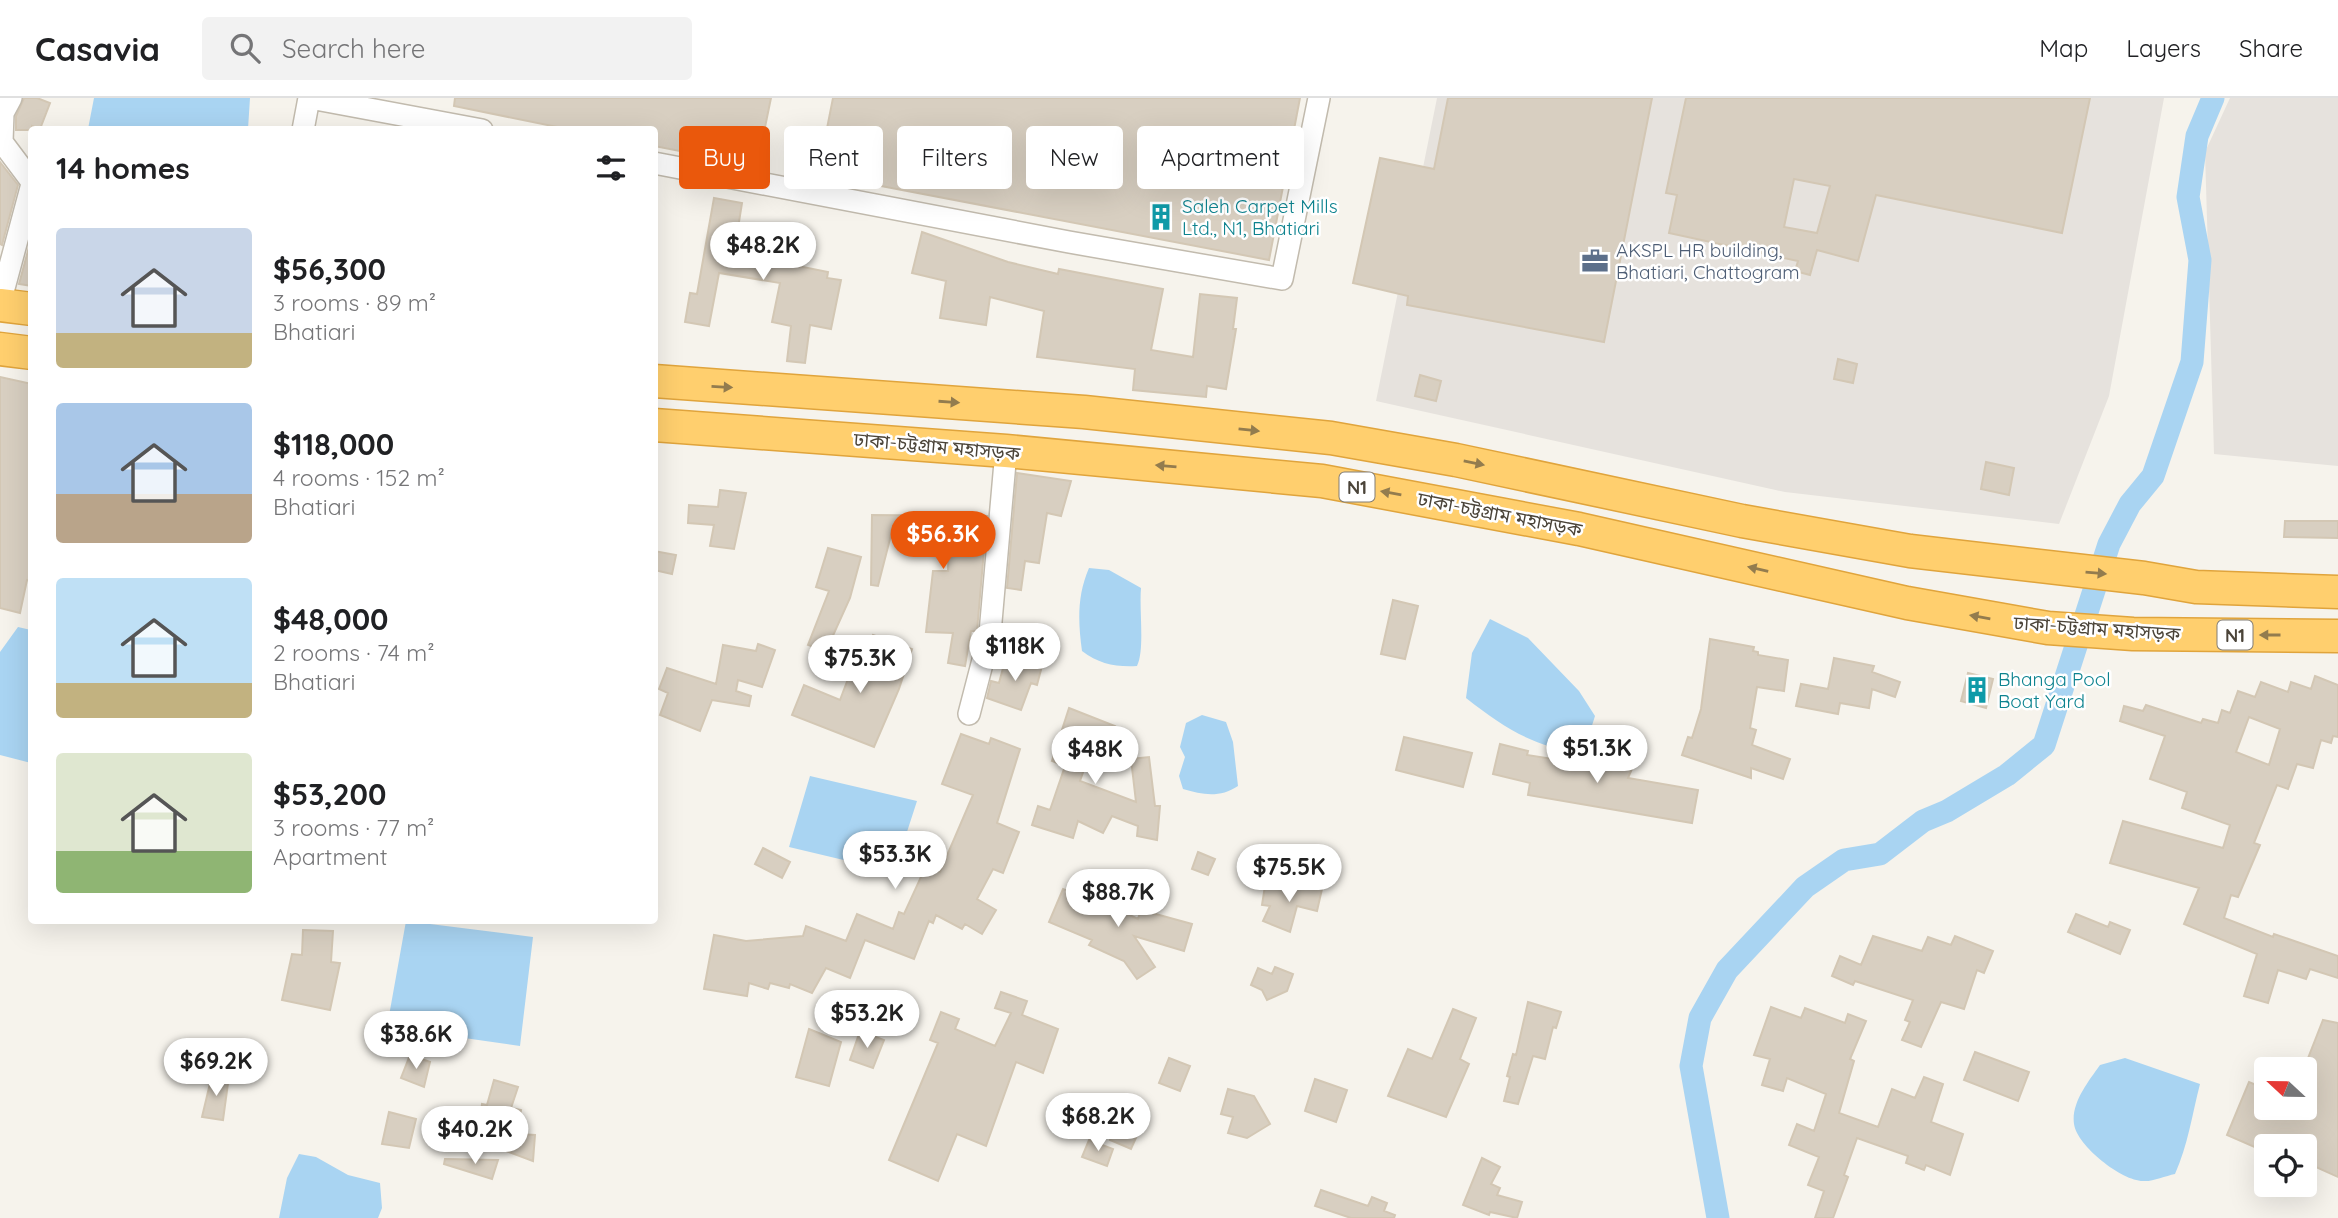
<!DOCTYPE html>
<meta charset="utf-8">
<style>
:root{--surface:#fff;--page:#f2f2f2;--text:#202124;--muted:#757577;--line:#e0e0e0;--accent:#ea580c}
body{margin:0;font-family:Quicksand,"Noto Sans Bengali",sans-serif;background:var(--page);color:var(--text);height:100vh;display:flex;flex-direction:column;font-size:26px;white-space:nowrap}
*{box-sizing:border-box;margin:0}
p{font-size:23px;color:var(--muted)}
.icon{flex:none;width:38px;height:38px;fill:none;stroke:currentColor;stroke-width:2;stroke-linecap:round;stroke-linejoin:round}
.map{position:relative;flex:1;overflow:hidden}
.panel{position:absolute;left:28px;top:28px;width:630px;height:798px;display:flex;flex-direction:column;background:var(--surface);border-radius:7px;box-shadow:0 7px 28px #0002}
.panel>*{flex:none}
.hud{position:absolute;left:679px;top:28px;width:665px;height:63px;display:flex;gap:14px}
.needle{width:46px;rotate:292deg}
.buttons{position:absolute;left:2254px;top:959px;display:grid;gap:14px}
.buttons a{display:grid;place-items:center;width:63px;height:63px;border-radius:7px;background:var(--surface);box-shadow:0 7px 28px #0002;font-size:35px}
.price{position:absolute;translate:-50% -60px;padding:0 16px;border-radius:24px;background:#fff;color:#222;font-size:23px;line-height:46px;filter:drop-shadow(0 2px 4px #0008)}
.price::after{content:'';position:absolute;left:50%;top:42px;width:21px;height:16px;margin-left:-10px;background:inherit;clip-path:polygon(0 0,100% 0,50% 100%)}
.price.selected{background:var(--accent);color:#fff}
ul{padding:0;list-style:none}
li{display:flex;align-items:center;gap:21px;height:175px;padding:0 28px}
li span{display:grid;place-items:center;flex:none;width:196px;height:140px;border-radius:7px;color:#555}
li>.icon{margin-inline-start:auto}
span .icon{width:84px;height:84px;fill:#fffc;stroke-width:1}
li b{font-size:30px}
h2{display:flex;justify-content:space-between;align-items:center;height:84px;padding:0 28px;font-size:30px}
.chip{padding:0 24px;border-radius:7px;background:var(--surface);box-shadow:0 7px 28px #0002;font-size:24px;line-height:63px}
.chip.selected{background:var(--accent);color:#fff}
header{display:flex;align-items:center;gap:42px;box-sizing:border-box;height:98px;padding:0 35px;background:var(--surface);border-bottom:2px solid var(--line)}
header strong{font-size:33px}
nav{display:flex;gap:38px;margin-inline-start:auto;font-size:24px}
.search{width:490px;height:63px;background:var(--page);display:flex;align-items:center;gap:18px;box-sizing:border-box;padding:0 24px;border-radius:7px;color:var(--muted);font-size:26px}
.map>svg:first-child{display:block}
</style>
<header>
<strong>Casavia</strong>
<div class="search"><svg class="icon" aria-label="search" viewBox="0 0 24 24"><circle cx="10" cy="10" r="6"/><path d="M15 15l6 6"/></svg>Search here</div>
<nav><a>Map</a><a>Layers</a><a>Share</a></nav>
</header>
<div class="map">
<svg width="2338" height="1120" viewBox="0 0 2338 1120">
<rect width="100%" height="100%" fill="#f6f3ec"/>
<!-- industrial -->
<path fill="#e6e2dd" d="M1437,0H2164L2109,298L2059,426L1785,394L1376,303Z
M2230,0H2338V368L2214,356L2205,54Z"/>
<!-- water -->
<path fill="#a9d4f2" d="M94,0H250L248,31H88Z
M1089,470L1109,472L1141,490C1139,512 1145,552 1137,568C1115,569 1099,566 1082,553C1078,523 1077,498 1089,470Z
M1490,521L1528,540L1579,593L1595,618L1583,656C1531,647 1507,632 1466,600L1472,555Z
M18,529L31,532V665L0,657V554Z
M1202,617L1226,624L1233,644L1238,688C1220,700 1203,697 1183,691L1179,678L1185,659L1180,649L1186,625Z
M810,678L917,703L894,774L789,749Z
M406,823L533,839L520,948L387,929Z
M2125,960L2200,986C2192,1017 2188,1047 2175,1076C2165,1078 2152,1084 2143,1083C2122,1083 2077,1048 2074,1026C2071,1005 2088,984 2100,967Z
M299,1056L316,1059L348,1077L380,1085L382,1110L378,1120H279L287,1080Z"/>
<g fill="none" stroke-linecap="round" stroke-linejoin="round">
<!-- canal -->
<path stroke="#a9d4f2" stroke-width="23" d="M1718,1120L1691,968L1700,920L1727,872L1805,789L1844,762L1880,756L1923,723L1947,713L2007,677L2044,647L2109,446L2130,406L2153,378L2192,264L2200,162L2188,99L2197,38L2213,0"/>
</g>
<!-- building -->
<path fill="#d8cfc1" stroke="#d3c7b4" stroke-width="2" fill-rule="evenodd" d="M24,0H37L50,5L40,31L32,28V32H16V18Z
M455,0H771L757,68L654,48V32H572L454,8Z
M833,0H1300L1269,162L818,76Z
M1448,0H1652L1604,244L1407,207L1408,198L1353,185L1380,60L1434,71Z
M1686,0H2090L2062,135L1876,97L1858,163L1817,152L1810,177L1795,173L1798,163L1669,135L1677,97L1666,95ZM1794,81L1830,88L1817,135L1784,129Z
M0,64L18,87L2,147L0,146Z
M714,100L742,105L734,155L828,174L827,180L841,182L831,231L810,227L805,265L787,263L791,228L772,224L780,185L719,175L709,228L685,224L690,195L697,196Z
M922,134L1008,164L1058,176L1059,171L1163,191L1151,252L1193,259L1200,196L1237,200L1233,231H1236L1226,291L1207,288L1206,299L1133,292L1135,271L1037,259L1044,213L990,199L986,227L940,220L946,183L912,175Z
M32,138V188L19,186Z
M1838,261L1857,266L1853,285L1834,281Z
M1420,277L1441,283L1436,303L1415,298Z
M0,279L32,286V483L27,482L20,515L0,510Z
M1986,364L2014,370L2009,397L1981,391Z
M1017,375L1071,383L1061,418L1047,415L1039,465L1025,463L1021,492L1007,490Z
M720,392L746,395L734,451L710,448L714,427L688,425L689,407L718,409Z
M872,417L987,418L977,533H971L965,568L948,565L953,535L926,534L933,473H948L949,437H891L878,488L871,487Z
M2285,423H2338V440L2284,439Z
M828,450L861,459L850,500L826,553L808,547L829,493L816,489Z
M654,453L676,457L672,476L654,472Z
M1393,502L1418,508L1405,561L1381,556Z
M873,537L912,551L899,591L874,649L792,617L804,587L840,602L851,573L860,576Z
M1710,541L1754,549L1753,553L1758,554V557L1788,562L1784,593L1757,589L1750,630L1756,632L1752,647L1790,661L1783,681L1751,670V680L1682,657L1688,639L1692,640L1701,611Z
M758,546L775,552L762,589L738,582L736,593L751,598L749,608L712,602L700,633L660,617L668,595L659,591L667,570L716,586L723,547L756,553Z
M1006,559L1042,568L1037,587L1031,585L1021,612L987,600L991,583L999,585Z
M1834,560L1874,568L1872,574L1900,584L1895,599L1872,591L1869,610L1840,605L1838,616L1796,608L1801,586L1828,591Z
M1968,575L1993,581L1986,610L1961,603Z
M2315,578L2338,587V639L2333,638L2331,645L2321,642L2313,670L2297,666L2288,691L2277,687L2254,745L2260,747L2238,799L2231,797L2224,820L2273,839L2274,836L2338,858V880L2310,871L2306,881L2278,872L2268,905L2244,898L2257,856L2184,826L2199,790L2110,765L2123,723L2223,750L2230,727L2182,710L2187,694L2150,681L2165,638L2120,623L2124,608L2143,613L2146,607L2201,625L2203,621L2218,625L2222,612L2230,615L2238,593L2255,599L2261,584L2288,594L2291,584L2311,591ZM2249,619L2280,631L2269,667L2236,654Z
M1069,610L1115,628L1107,648L1094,643L1080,683L1136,704L1131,661L1149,659L1155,708H1160L1157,742L1137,738L1138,728L1112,718L1103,735L1078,723L1073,740L1032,727L1038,708L1050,712L1065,668L1052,663Z
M961,636L989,646L991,640L1020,651L997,725L1019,734L1003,775L993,771L977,801L996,812L982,836L965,826L962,831L936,817L933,825L929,823L914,861L865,842L850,880L826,870L812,895L790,886L789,890L770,885L768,891L749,885L747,898L704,891L714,837L746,843L803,838L806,828L846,843L857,816L893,831L899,814L904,816L926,768L940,774L973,697L942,686Z
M1404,639L1472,655L1463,689L1396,672Z
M1500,646L1528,653L1527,657L1616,671L1617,655L1638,657L1628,680L1698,692L1692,725L1528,697L1530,685L1493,676Z
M763,750L790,764L782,780L755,766Z
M1198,754L1215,761L1208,777L1192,771Z
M1294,785L1322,791L1317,813L1297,808L1290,834L1263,823L1270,808L1262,807L1265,788L1292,792Z
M1070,789L1138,821L1141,812L1192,826L1184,853L1134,838L1155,869L1137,881L1124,863L1089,847L1092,842L1049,824L1063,791L1068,793Z
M2076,816L2108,829L2110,824L2130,832L2120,856L2068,834Z
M303,832L333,833L331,864L340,865L330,912L282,902L292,856L302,857Z
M1873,838L1922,853L1928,839L1951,847L1955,838L1993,853L1984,875L1977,872L1964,911L1941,904L1921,949L1902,942L1910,924L1905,922L1913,902L1855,883L1853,887L1832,878L1840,858L1861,867Z
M1275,869L1293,876L1287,893L1267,902L1262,892L1251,887L1258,870L1272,876Z
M1001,894L1027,903L1022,917L1058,931L1043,975L1016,964L986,1048L957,1036L938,1083L889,1062L938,945L930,942L941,914L959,921L955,931L995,948L1011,915L995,910Z
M1528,904L1561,914L1556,930L1553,929L1545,961L1533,958L1518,1006L1504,1003L1510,979L1507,978L1513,956L1516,957Z
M1771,909L1801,920L1805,910L1845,925L1848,916L1866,923L1850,961L1854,963L1839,1015L1878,1029L1892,991L1915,1000L1924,979L1943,986L1931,1024L1963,1036L1950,1077L1926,1067L1924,1072L1906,1065L1908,1058L1857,1040L1844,1077L1848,1079L1833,1120H1815L1824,1093L1808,1087L1819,1059L1789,1047L1797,1026L1814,1033L1826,996L1787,980L1783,993L1762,987L1770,961L1754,957Z
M1453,911L1476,920L1460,961L1469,966L1446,1019L1388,998L1408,951L1432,961Z
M2323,922L2338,925V1079L2305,1064V1048H2266V1054L2227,1037L2249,984L2266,991V1010H2305V968Z
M809,931L841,944L829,988L796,979Z
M860,933L884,942L873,970L850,962Z
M1975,954L2029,974L2018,1003L1964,982Z
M410,957L430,964L424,989L401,980Z
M1169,960L1190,968L1180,993L1159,985Z
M212,977L229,978L223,1022L202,1019Z
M1315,981L1347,992L1336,1024L1305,1013Z
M494,982L518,989L511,1010L521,1012L517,1036L535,1037L533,1063L449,1032L460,1011L480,1022L482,1006L487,1007Z
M1228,991L1254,998L1270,1026L1247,1040L1228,1035L1233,1019L1221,1016Z
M1126,1006L1147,1015L1131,1051L1110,1042Z
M389,1014L416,1021L409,1050L382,1046Z
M1089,1042L1113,1051L1107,1068L1082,1059Z
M1482,1060L1500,1069L1491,1086L1500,1090L1497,1097L1522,1104L1517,1120L1490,1114L1489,1117L1463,1107Z
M445,1061L498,1062L492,1081L444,1066Z
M1321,1092L1368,1108L1372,1099L1387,1105L1384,1113L1395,1117L1394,1120H1351L1315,1108Z"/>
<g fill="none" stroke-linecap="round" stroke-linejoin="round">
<defs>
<path id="minor" d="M11,0L3,15L2,44L32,84
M310,0L482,32
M303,32L309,0
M654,65L1069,144L1282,181L1319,0
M0,205L32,86
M969,616L990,535L1006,353"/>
<path id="highway" d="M0,207L32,211
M0,251L32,255
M654,283L1084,314L1331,340L1456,362L1742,423L1910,453L2144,480L2196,489L2338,494
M654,327L1006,353L1322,383L1579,431L1907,505L2048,530L2133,536L2338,538"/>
</defs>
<!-- minor casing -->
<use href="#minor" stroke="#c2bbae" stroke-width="24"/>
<!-- highway casing -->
<use href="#highway" stroke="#e0a43c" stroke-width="35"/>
<!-- minor -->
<use href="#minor" stroke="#fff" stroke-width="21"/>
<!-- highway -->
<use href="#highway" stroke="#ffcf6e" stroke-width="32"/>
</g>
<!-- one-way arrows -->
<defs><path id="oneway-solid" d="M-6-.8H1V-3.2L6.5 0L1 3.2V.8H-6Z" transform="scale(1.75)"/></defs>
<g fill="#937c4e">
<use href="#oneway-solid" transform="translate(722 289) rotate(3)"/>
<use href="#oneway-solid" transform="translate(949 304) rotate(4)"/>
<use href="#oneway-solid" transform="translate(1249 332) rotate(6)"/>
<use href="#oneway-solid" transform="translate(1474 365) rotate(11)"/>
<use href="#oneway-solid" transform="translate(1166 368) rotate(-175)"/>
<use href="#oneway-solid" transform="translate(1391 395) rotate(-170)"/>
<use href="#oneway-solid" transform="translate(1758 471) rotate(-167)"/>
<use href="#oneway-solid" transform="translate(2096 475) rotate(5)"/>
<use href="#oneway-solid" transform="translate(1980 519) rotate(-170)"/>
<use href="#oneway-solid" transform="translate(2270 537) rotate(180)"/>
</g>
<!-- icons -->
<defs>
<symbol id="building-bare" viewBox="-9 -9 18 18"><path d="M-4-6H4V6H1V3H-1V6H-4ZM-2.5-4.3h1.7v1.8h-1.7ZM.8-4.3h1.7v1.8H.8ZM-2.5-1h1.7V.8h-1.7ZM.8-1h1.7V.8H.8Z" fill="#0f9aa8" stroke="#fff" stroke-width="2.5" paint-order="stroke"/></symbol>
<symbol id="office-bare" viewBox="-9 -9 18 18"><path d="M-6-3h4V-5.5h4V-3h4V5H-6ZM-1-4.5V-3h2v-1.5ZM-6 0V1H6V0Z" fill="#5c6f8a" stroke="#fff" stroke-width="2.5" paint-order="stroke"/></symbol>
</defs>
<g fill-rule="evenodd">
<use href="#building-bare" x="1142" y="100" width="38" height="38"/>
<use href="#office-bare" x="1576" y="144" width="38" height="38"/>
<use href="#building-bare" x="1958" y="573" width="38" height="38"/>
</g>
<g text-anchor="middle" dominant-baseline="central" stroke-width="5" stroke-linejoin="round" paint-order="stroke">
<!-- shield labels -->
<g fill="#fff" stroke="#817c74" stroke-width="2">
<rect x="1339.5" y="374.5" width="35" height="29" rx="5"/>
<rect x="2217.5" y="522.5" width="35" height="29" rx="5"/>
</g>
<g font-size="18" font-weight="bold" fill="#4b4439">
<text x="1357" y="389">N1</text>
<text x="2235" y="537">N1</text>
</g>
<!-- culture labels -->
<g font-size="19" fill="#0d838f" stroke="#fff" text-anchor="start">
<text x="1182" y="108">Saleh Carpet Mills<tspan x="1182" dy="22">Ltd., N1, Bhatiari</tspan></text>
<text x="1998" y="581">Bhanga Pool<tspan x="1998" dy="22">Boat Yard</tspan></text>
</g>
<!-- service labels -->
<g font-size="19" fill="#4e5e75" stroke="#fff" text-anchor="start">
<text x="1616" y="152">AKSPL HR building,<tspan x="1616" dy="22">Bhatiari, Chattogram</tspan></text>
</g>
<!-- street labels -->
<g font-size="19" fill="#4b4439" stroke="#fff">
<text transform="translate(937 348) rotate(5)">ঢাকা-চট্টগ্রাম মহাসড়ক</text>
<text transform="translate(1500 416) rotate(11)">ঢাকা-চট্টগ্রাম মহাসড়ক</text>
<text transform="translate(2097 530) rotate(4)">ঢাকা-চট্টগ্রাম মহাসড়ক</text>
</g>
</g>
</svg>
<div class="buttons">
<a><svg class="needle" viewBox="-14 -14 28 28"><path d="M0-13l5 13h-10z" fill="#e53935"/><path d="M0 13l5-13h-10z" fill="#757577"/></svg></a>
<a><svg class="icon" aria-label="locate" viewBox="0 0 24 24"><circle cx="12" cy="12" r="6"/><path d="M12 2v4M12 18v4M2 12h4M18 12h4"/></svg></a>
</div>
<b class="price" style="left:763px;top:184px">$48.2K</b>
<b class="price selected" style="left:943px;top:473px">$56.3K</b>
<b class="price" style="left:1015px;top:585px">$118K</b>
<b class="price" style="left:860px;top:597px">$75.3K</b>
<b class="price" style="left:1597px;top:687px">$51.3K</b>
<b class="price" style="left:1095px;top:688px">$48K</b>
<b class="price" style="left:895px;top:793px">$53.3K</b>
<b class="price" style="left:1289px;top:806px">$75.5K</b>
<b class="price" style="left:1118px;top:831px">$88.7K</b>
<b class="price" style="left:867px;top:952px">$53.2K</b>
<b class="price" style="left:416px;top:973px">$38.6K</b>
<b class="price" style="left:216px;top:1000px">$69.2K</b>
<b class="price" style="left:1098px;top:1055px">$68.2K</b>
<b class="price" style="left:475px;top:1068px">$40.2K</b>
<div class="hud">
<a class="chip selected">Buy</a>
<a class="chip">Rent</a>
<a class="chip">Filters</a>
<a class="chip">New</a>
<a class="chip">Apartment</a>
</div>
<section class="panel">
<h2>14 homes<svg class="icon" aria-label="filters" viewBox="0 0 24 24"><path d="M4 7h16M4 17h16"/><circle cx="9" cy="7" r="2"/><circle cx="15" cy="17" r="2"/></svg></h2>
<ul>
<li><span style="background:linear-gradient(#c9d6e8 75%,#c2b280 0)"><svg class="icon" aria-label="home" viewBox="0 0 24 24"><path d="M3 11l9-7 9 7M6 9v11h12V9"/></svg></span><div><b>$56,300</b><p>3 rooms · 89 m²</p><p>Bhatiari</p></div></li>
<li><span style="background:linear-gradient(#a9c7e8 65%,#b9a48a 0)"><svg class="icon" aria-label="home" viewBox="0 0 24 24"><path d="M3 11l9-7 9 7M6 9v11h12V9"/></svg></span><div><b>$118,000</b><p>4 rooms · 152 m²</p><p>Bhatiari</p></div></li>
<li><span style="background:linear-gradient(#bfe0f5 75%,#c2b280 0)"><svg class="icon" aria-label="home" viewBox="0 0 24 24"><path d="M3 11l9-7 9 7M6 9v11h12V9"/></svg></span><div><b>$48,000</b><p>2 rooms · 74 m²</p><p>Bhatiari</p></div></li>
<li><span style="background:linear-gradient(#dfe7d0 70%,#8fb573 0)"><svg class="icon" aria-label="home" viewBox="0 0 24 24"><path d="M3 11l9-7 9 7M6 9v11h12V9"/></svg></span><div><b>$53,200</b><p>3 rooms · 77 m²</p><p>Apartment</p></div></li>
</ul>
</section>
</div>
